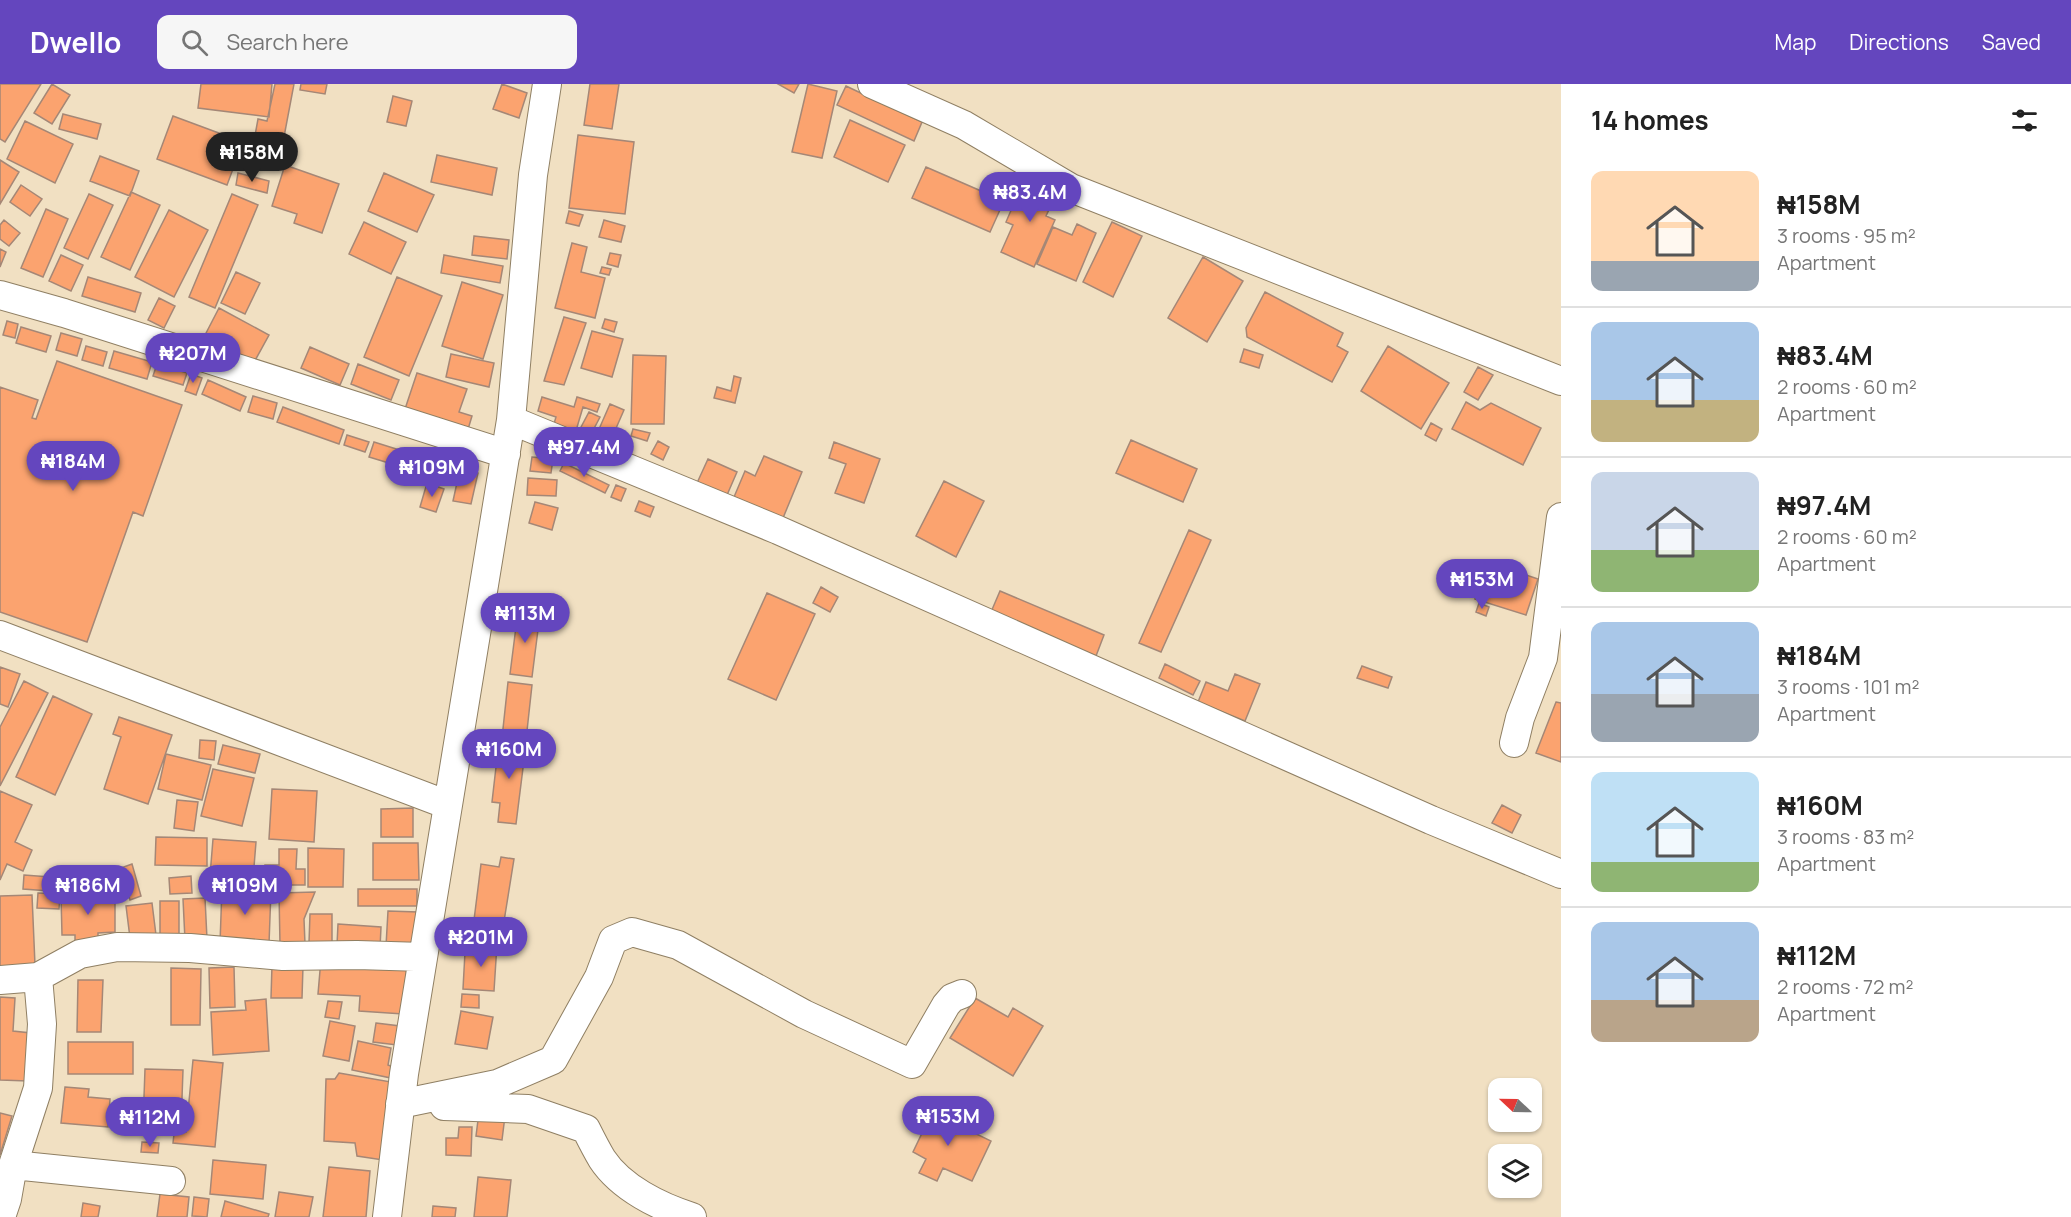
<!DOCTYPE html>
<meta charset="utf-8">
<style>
:root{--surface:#fff;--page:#f6f6f6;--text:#222;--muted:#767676;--line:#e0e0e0;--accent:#6446be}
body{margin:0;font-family:Manrope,sans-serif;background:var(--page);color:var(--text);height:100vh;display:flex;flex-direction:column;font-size:22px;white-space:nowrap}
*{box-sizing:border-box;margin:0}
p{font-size:20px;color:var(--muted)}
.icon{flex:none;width:33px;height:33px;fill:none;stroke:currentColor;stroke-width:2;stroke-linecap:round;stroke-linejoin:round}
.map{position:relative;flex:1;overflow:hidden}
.sheet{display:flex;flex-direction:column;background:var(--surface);width:510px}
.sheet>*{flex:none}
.needle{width:39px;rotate:292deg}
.controls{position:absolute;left:1488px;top:994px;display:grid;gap:12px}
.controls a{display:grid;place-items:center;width:54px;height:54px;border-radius:12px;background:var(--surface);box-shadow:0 2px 4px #0004;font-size:30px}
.price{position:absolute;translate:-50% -51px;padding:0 14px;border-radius:21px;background:var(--accent);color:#fff;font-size:20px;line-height:39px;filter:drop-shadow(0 2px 3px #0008)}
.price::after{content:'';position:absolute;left:50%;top:36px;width:18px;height:14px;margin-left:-9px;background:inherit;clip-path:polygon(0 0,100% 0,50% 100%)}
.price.current{background:#222;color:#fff}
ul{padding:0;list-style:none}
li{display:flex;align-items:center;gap:18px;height:150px;padding:0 30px}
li+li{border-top:2px solid var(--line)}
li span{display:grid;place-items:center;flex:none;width:168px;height:120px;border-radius:12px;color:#555}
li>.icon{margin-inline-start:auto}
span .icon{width:72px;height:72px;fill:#fffc;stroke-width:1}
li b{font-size:26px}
h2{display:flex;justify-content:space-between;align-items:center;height:72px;padding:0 30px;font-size:26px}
header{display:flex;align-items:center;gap:36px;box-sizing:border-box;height:84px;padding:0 30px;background:var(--accent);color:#fff}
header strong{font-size:28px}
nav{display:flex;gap:33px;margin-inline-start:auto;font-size:21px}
.search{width:420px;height:54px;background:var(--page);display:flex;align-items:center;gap:15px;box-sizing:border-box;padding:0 21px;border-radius:12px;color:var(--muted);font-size:22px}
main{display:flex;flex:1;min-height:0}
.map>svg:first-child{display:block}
</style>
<header>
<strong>Dwello</strong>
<div class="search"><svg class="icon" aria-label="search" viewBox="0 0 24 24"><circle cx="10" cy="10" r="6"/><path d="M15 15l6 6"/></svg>Search here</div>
<nav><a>Map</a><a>Directions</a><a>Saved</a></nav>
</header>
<main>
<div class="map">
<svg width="1561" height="1133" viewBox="0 0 1561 1133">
<rect width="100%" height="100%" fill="#f1e0c2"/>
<!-- building -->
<path fill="#fba36f" stroke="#a58776" stroke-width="1.5" d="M0,0H41L5,58L0,55Z
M52,0L70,11L52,40L34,29Z
M201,0H272L269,33L198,24Z
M275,0H294L280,74L252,68L258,35L267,37Z
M301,0H327L325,10L300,6Z
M502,0L527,9L519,34L493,25Z
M590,0H619L612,45L584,41Z
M778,0H799L794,9Z
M808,0L837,7L822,74L792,68Z
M846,2L922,38L914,57L837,21Z
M393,12L412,17L406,42L387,38Z
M63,30L101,40L97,55L59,45Z
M173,32L243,58L227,101L157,75Z
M850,36L905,61L888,98L834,73Z
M25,37L73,60L55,99L7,75Z
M578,51L634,58L625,130L569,124Z
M437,71L497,84L492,111L431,98Z
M100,72L139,87L130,112L90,97Z
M0,76L19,88L0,120Z
M285,81L339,100L322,149L294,139L297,130L272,122Z
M926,83L1004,117L990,148L912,114Z
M238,89L269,97L267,109L236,101Z
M384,89L434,111L417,148L368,127Z
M1025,94L1057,109L1046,132L1055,136L1034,183L1001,168L1013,141L1006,138Z
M21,101L42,115L30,132L10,118Z
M131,108L160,121L130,186L101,173Z
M89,110L113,121L88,175L64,164Z
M232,110L258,121L215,224L189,213Z
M46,125L68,135L43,193L21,184Z
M169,126L208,146L174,213L135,193Z
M569,127L583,131L579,142L566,139Z
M4,136L20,149L9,162L0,155V141Z
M604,136L625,142L621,158L599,153Z
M364,138L406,158L391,190L349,170Z
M1112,138L1142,152L1113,213L1083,198Z
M1077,140L1096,149L1076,197L1037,180L1053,143L1072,151Z
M474,152L509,156L507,175L472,171Z
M572,159L587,163L581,188L605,194L595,234L555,224Z
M0,165L6,168L0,183Z
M610,169L621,171L618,183L607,180Z
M61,171L83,181L71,207L49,197Z
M444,171L503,182L500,199L441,189Z
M1203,173L1243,197L1207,258L1168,234Z
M602,183L611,185L609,191L600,189Z
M236,188L260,199L245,230L221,219Z
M88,193L141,209L135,228L82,212Z
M397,193L442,212L409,292L364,273Z
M462,198L503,211L483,275L442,262Z
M1265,208L1343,249L1337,262L1348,268L1332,298L1247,253L1246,244Z
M159,214L175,222L164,244L148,236Z
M219,224L269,251L252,282L203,255Z
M564,233L586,239L564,301L544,297Z
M605,235L617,238L614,248L602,244Z
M7,237L18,240L15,254L3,251Z
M21,243L51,252L46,268L16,259Z
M592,247L623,255L612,293L581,284Z
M61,249L82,255L77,272L56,266Z
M86,262L107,268L103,282L82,276Z
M1388,262L1449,299L1421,345L1361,307Z
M310,263L349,280L340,301L301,284Z
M1244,265L1263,271L1259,284L1240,278Z
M114,267L152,278L147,295L109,284Z
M451,270L494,279L489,303L446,293Z
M633,271L666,272L664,340H631Z
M57,277L182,321L143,432L133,428L87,558L0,528V303L38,316L32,334L36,335Z
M157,280L187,289L183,301L153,292Z
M358,280L399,296L391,316L351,300Z
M1478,283L1493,291L1478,316L1464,308Z
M417,289L467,305L459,328L472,332L466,352L403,331Z
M191,290L202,294L196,311L185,307Z
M734,292L741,294L735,319L714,314L717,303L731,307Z
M208,296L246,313L240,327L202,310Z
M253,312L277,319L273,335L248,328Z
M542,313L574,323L577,313L600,320L597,328L583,323L575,350L553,343L556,333L538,327Z
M1466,318L1480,326L1491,319L1541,344L1523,381L1452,345Z
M610,320L624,326L610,358L596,352Z
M283,323L344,346L339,360L277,338Z
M589,328L600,333L590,352L579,347Z
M1431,339L1442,345L1436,357L1425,351Z
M633,345L650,349L647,357L631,352Z
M347,351L369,358L365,368L344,361Z
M1131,356L1197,385L1183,418L1116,389Z
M658,357L669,363L663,376L651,370Z
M374,358L406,368L402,383L369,373Z
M834,358L880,375L864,419L835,409L846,380L829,374Z
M412,370L433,375L430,392L409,387Z
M764,372L802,388L783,434L734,413L745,387L755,392Z
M532,373L553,375L551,389L530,387Z
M708,375L737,388L727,411L697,399Z
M437,378L457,383L452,398L433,392Z
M564,379L609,401L605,409L560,387Z
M460,385L478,389L471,420L453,417Z
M528,394L557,396L556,412L527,411Z
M944,397L984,417L956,473L916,452Z
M427,399L444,405L436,428L420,423Z
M616,401L626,405L621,417L611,413Z
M639,417L654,423L650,433L635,427Z
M535,418L558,424L552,446L529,439Z
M1189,446L1211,456L1161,568L1139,559Z
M1487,478L1538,495L1526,531L1475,515Z
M821,503L838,513L830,528L813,519Z
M1000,507L1104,551L1096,572L991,528Z
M767,509L815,530L776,616L728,595Z
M1479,519L1489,523L1486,532L1476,528Z
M518,527L540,530L532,593L510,590Z
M1165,580L1200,597L1193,611L1159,594Z
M1362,582L1392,593L1388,604L1357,594Z
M0,583L20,590L8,623L0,620Z
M1235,590L1260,600L1245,637L1198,618L1206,598L1228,607Z
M24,597L48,609L0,702V643Z
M508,598L532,601L526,656L502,654Z
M53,612L92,630L55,711L16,693Z
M1556,618L1561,619V678L1536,669Z
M119,633L172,651L148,720L104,705L121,653L113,650Z
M200,656L216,657L214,676L199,674Z
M499,657L526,660L516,740L498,738L500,719L492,718Z
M223,661L260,670L255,689L218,680Z
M166,670L211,681L202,716L158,705Z
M213,685L254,694L242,742L201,732Z
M272,705L317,707L314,758L269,755Z
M0,707L32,721L15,758L32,766L23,787L7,780L0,796Z
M177,716L198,718L194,747L174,744Z
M1502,721L1521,731L1512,749L1492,739Z
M413,724V753H381V725Z
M156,753L207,754V782L155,781Z
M213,755L256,758L253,795L210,792Z
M373,759H418L419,796H373Z
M308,764L344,765L343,803H308Z
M279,765H297L296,785H305V801H265V781H279Z
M501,773L514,775L501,856L472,852L481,780L499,783Z
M132,780L141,812L130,816L121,784Z
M24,791L63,794V808L23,805Z
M191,792L192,809L170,810L169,794Z
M222,804L271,806L269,860L220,859Z
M358,805H417V822H358Z
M315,808L304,835L305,860H280L279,809Z
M38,809L60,810L59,825L37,824Z
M32,811L35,881L0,883V812Z
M115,811V848L98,849V857H75V851H62L61,812Z
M205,814L207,855L185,856L183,815Z
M160,817H179V856L160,857Z
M152,819L156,851L130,854L126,822Z
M388,827L418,828L416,864L386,862Z
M310,830H332V860L309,859Z
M338,840L381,843L380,864L337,861Z
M474,859L497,860L494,907L463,905L465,868L472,869Z
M321,875L407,881L403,930L359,927L360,912L318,910Z
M272,881L303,882L302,914H271Z
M234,883L235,923L210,924L209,884Z
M171,884L201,885L200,941H171Z
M78,896H103L101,948H77Z
M462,910L479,911V924L461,923Z
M0,913L15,914L13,947L31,949L28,997L0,996Z
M975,914L1008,933L1013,924L1043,942L1013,992L950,954Z
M266,915L269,967L213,971L211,928L246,926L245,917Z
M328,917L342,918L339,935L325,933Z
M461,927L493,933L487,965L455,960Z
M330,937L355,942L349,977L323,972Z
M376,939L400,942L397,961L373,958Z
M358,957L391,964L388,981L393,983L391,994L352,986Z
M68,958H133V990H68Z
M193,976L223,979L215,1063L173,1059L174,1050L186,1048Z
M145,985L183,986L181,1042L143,1041Z
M339,989L397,999L383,1076L357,1072L355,1059L324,1057L326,995H335Z
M65,1003L89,1005L88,1013L110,1015L108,1043L61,1039Z
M923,1024L991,1057L972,1097L943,1084L937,1097L919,1089L926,1075L913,1068L923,1047L914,1043Z
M479,1028L505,1032L502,1056L476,1052Z
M0,1029L12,1032L0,1071Z
M459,1043H472L471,1072L446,1071V1054H458Z
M142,1058L159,1059L158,1069L141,1068Z
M213,1076L266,1081L263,1115L210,1110Z
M329,1083L370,1087L366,1133H323Z
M478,1093L511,1096L507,1133H474Z
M279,1108L313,1113L309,1133H275Z
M160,1110L189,1113L187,1133H157Z
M194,1113L209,1115L207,1133L192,1132Z
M225,1117L269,1130L268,1133H221Z
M83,1119L100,1122L98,1133H81Z
M433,1122L456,1124L455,1133H432Z"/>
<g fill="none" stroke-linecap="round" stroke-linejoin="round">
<defs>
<path id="minor" d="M872,0L964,41L1071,104L1561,297
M0,211L64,229L506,370
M511,336L778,446L1431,736L1561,790
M0,551L448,721
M1514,659L1520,634L1543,574L1561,433
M0,896L38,893L80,870L117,863L190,864L283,872L357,871L423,873
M400,1020L497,1000L553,976L599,893L613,856L632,848L678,861L804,930L912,980L946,921L952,914L962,910
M444,1022L528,1025L586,1045C591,1055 596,1065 602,1075C621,1104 660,1123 692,1133
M13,1081L171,1097
M1,1133L7,1115L13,1081L38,1004L42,940L38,893
M387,1133L404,990L511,336L533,91L547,0"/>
</defs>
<!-- minor casing -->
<use href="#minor" stroke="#8f7f63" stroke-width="30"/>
<!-- minor -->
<use href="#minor" stroke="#fff" stroke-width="28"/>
</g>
</svg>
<div class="controls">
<a><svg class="needle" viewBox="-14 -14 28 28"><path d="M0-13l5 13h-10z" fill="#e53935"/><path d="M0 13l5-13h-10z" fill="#767676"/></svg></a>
<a><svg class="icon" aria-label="layers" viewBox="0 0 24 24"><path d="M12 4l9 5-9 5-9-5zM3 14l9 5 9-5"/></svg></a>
</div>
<b class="price current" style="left:252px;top:99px">₦158M</b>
<b class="price" style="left:1030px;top:139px">₦83.4M</b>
<b class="price" style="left:193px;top:300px">₦207M</b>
<b class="price" style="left:584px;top:394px">₦97.4M</b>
<b class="price" style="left:73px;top:408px">₦184M</b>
<b class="price" style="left:432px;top:414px">₦109M</b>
<b class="price" style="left:1482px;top:526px">₦153M</b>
<b class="price" style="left:525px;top:560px">₦113M</b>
<b class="price" style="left:509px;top:696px">₦160M</b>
<b class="price" style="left:88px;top:832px">₦186M</b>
<b class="price" style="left:245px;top:832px">₦109M</b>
<b class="price" style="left:481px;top:884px">₦201M</b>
<b class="price" style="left:948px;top:1063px">₦153M</b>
<b class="price" style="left:150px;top:1064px">₦112M</b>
</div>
<section class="sheet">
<h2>14 homes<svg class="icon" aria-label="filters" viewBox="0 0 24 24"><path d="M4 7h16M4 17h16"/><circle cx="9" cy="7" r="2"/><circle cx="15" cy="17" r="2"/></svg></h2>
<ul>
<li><span style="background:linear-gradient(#ffd9b3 75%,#9aa5b1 0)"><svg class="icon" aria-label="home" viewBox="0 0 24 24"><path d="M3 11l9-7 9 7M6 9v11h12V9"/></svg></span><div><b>₦158M</b><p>3 rooms · 95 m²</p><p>Apartment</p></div></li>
<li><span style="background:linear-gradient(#a9c7e8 65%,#c2b280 0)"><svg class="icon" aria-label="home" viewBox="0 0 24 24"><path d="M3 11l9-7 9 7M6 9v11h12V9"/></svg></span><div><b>₦83.4M</b><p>2 rooms · 60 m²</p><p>Apartment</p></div></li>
<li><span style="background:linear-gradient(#c9d6e8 65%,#8fb573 0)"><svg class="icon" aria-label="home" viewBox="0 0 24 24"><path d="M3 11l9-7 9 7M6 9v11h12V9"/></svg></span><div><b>₦97.4M</b><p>2 rooms · 60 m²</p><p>Apartment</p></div></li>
<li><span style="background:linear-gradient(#a9c7e8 60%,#9aa5b1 0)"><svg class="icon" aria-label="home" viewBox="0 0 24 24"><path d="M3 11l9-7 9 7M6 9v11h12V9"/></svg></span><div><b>₦184M</b><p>3 rooms · 101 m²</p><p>Apartment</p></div></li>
<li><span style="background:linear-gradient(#bfe0f5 75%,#8fb573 0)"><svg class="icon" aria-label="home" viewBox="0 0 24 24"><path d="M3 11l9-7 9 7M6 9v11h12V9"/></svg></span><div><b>₦160M</b><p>3 rooms · 83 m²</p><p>Apartment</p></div></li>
<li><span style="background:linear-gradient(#a9c7e8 65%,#b9a48a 0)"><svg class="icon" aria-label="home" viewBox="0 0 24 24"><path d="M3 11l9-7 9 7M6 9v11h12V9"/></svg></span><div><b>₦112M</b><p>2 rooms · 72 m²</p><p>Apartment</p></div></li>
</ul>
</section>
</main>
